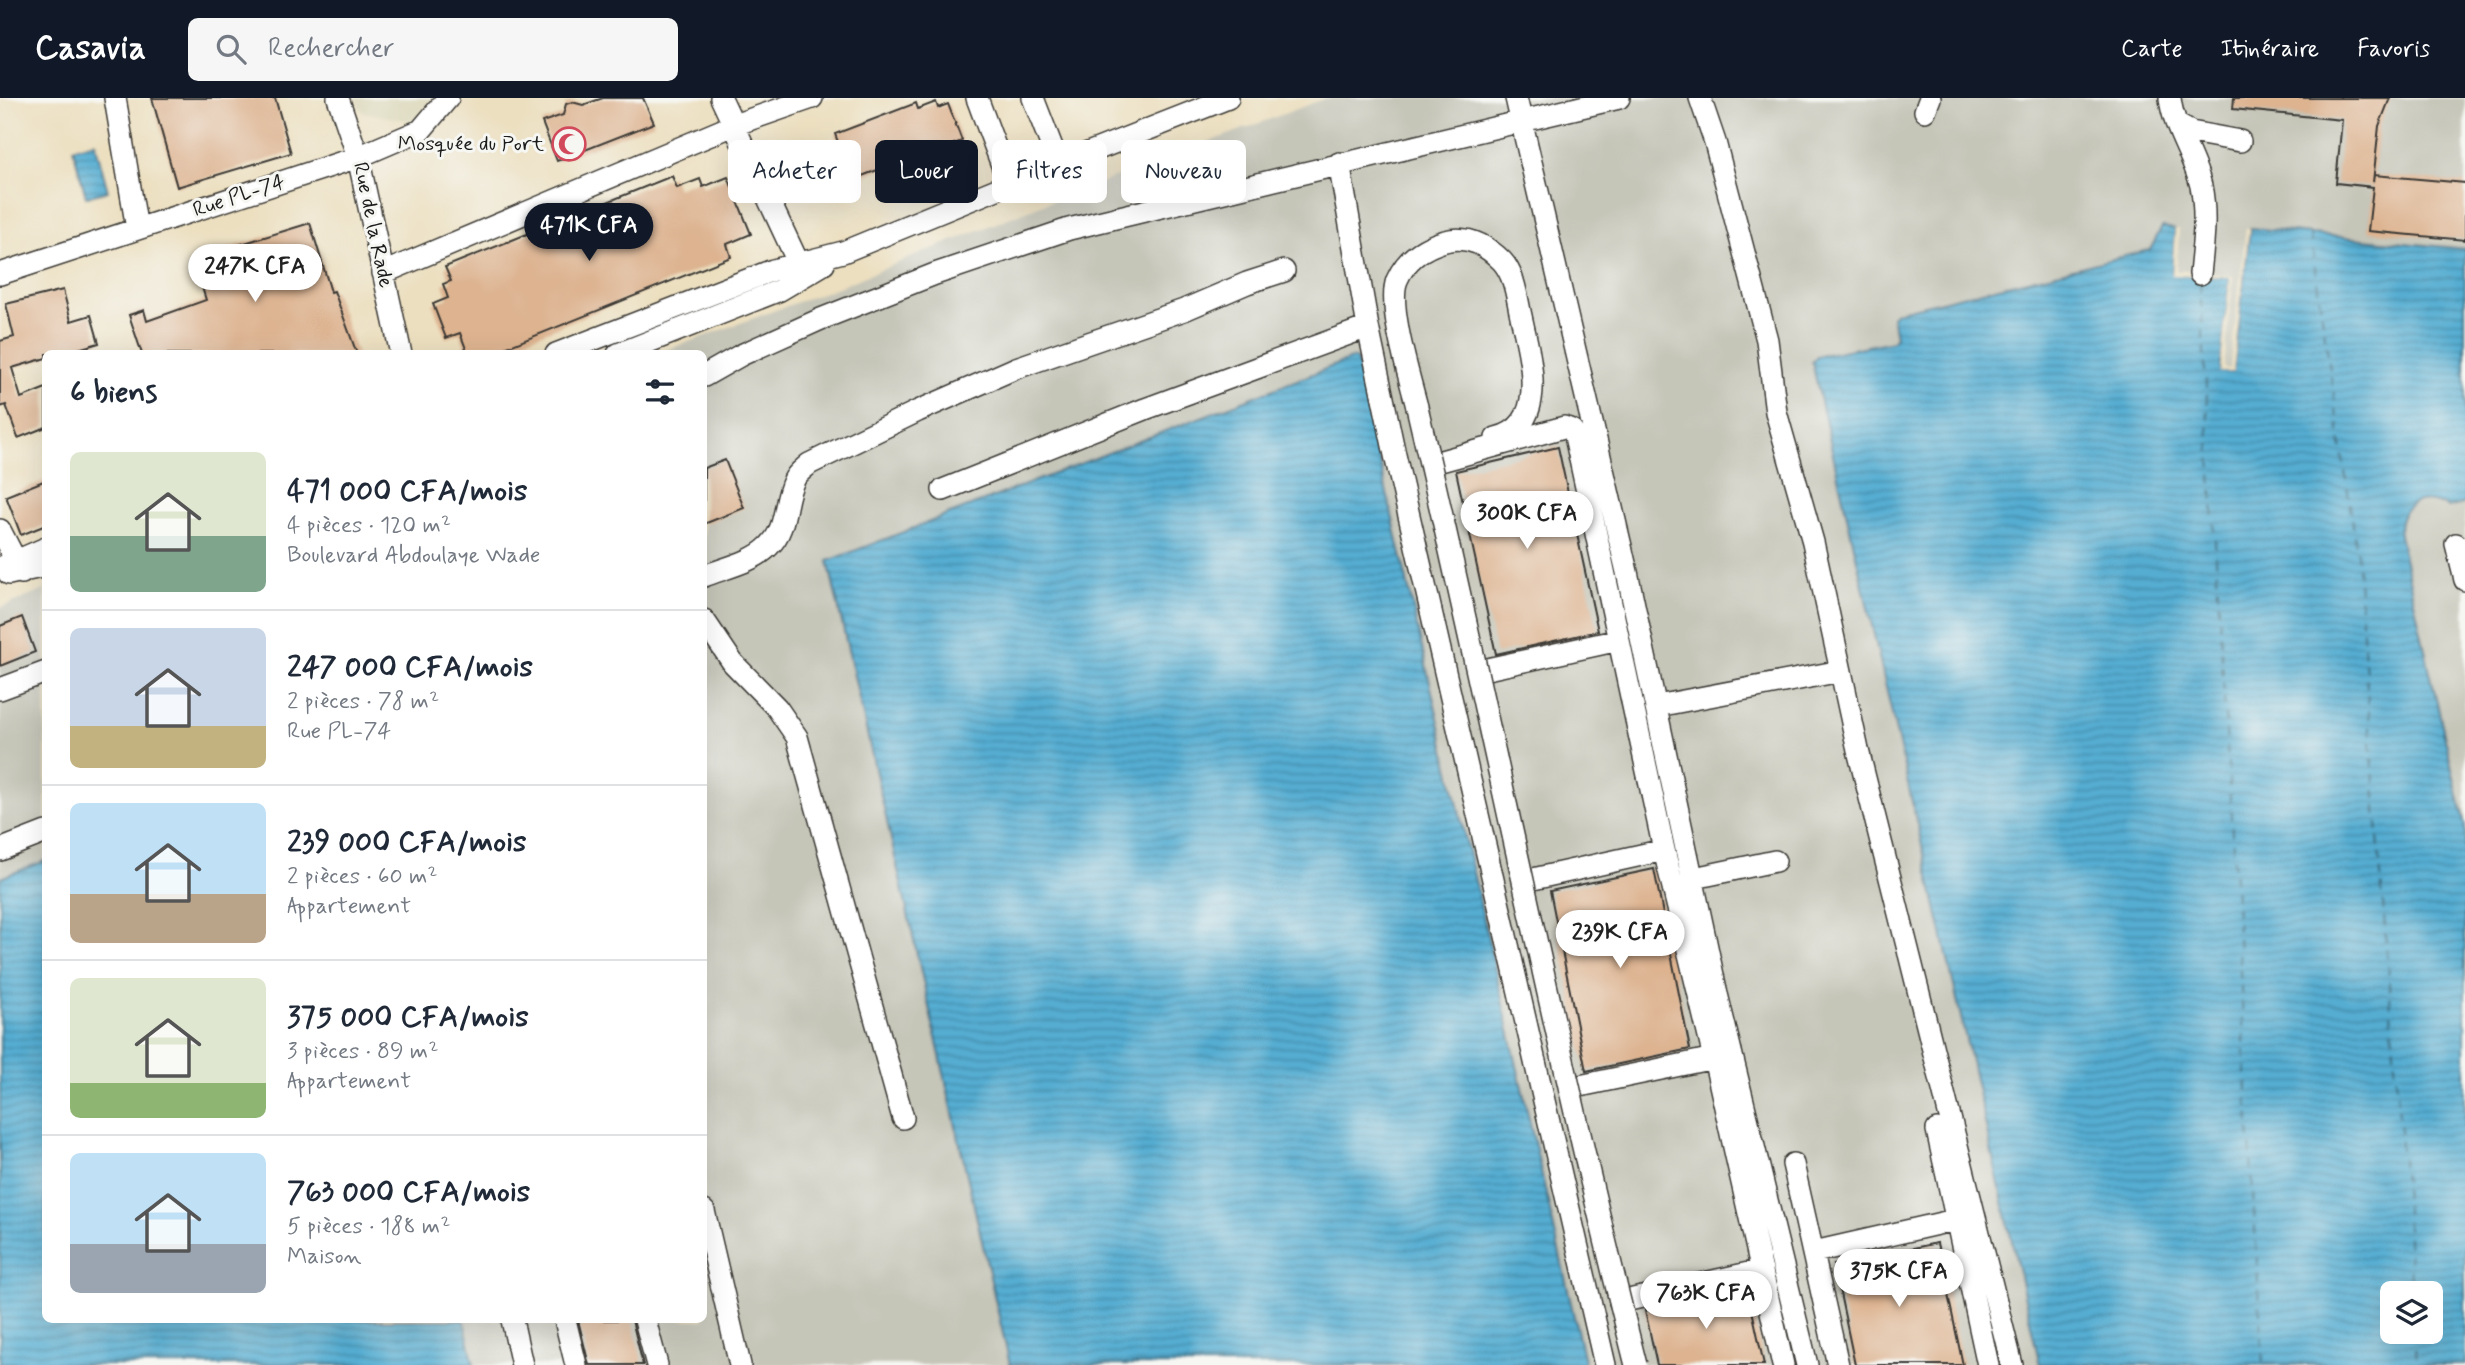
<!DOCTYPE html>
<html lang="fr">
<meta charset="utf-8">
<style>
:root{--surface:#fff;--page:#f6f6f7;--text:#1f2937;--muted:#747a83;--line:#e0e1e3;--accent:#111827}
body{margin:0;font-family:Mynerve,sans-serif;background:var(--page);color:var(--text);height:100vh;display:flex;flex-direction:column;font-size:26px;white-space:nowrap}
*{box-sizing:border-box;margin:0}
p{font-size:23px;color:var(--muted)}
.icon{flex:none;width:38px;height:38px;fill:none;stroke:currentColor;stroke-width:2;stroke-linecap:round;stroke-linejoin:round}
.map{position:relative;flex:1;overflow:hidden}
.details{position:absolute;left:42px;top:252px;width:665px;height:973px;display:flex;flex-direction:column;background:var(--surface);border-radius:10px;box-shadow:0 7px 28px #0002}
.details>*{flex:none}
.guide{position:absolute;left:728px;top:42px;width:665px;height:63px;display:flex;gap:14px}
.buttons{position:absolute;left:2380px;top:1183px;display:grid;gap:14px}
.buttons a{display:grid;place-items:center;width:63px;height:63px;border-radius:10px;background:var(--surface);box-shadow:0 7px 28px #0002;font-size:35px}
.price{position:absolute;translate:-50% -60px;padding:0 16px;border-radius:24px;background:#fff;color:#222;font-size:23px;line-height:46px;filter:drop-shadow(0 2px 4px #0008)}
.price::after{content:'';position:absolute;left:50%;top:42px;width:21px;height:16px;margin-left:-10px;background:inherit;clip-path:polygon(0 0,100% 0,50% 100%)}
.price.selected{background:var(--accent);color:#fff}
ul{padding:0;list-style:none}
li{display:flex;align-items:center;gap:21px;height:175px;padding:0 28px}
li+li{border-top:2px solid var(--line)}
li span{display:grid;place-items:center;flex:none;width:196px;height:140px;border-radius:10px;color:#555}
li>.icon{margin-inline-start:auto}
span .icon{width:84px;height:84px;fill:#fffc;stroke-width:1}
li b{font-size:30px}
h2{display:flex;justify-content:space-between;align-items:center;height:84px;padding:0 28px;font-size:30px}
.pill{padding:0 24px;border-radius:10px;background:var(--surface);box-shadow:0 7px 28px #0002;font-size:24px;line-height:63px}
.pill.selected{background:var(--accent);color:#fff}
header{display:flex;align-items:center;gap:42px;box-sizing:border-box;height:98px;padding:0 35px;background:var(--accent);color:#fff}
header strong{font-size:33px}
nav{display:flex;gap:38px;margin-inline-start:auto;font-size:24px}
.search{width:490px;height:63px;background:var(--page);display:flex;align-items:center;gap:18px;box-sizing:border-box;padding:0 24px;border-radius:10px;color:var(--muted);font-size:26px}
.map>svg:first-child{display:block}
</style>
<header>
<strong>Casavia</strong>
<div class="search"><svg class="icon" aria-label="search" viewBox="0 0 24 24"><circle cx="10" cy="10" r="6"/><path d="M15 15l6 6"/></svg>Rechercher</div>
<nav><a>Carte</a><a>Itinéraire</a><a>Favoris</a></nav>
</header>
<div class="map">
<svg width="2465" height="1267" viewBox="0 0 2465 1267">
<defs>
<pattern id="water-rules" width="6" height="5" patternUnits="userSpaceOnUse" patternTransform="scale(1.75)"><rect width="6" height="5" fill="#55add2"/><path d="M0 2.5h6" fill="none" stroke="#468caa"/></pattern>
</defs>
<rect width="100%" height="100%" fill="#f6f6f2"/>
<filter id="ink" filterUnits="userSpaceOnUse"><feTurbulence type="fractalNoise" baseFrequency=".0143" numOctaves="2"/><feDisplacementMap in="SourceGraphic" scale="14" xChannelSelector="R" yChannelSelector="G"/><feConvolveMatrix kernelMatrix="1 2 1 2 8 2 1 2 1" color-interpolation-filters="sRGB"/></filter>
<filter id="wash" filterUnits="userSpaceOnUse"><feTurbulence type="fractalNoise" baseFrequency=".00686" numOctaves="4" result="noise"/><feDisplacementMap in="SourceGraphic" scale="28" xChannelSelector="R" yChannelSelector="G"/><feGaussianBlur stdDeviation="1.57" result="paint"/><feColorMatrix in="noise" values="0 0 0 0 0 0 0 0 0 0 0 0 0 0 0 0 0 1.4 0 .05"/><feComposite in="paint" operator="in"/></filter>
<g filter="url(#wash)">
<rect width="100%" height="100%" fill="#ecdfbf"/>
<!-- built -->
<path fill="#d9d4b4" d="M354,0H433L414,24L362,14Z"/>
<!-- industrial -->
<path fill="#c5c5b8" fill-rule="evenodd" d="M1326,0H2465V1267H0V510L45,492L46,1222H704V256L658,255L831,192L1041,107ZM2392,1195H2431V1234H2392Z"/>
<!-- water -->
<path fill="url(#water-rules)" stroke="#386477" stroke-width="2" fill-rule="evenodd" d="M95,44L108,93L86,99L73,50Z
M2162,129L2175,131L2172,176L2230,179L2220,273L2233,274L2250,130L2465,151V405L2449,410C2423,396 2398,404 2399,437L2465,728V1267H2040L1812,264L1817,258L1893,243L1896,238L1892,218L1896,214L2150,152ZM2392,1195H2431V1234H2392Z
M1354,260L1357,263L1585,1267H1010L828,463Z
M45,763L46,1222H464L474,1267H0V780Z"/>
<!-- pier -->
<path fill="#ecdfbf" d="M2246,130H2249L2233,274H2220L2230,179L2172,177L2175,131H2179L2176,173H2200L2233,178L2224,270L2230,271Z"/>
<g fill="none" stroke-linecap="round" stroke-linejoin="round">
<!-- ferry -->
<path stroke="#365d6e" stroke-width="2" stroke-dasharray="9 7" stroke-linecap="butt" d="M2310,136L2357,455L2412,1195
M2200,185L2263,1267
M2415,1234L2417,1267"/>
</g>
<g id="blocks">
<!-- building -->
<path fill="#ddb390" d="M152,0H275L291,55L177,89Z
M603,0H643L654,25L557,63L542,24L563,17L566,6L572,4L583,7Z
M2234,0H2390L2379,28L2373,84L2374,77L2465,85V142L2368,133L2373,89L2336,85L2342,22L2233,11Z
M936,4L938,10L948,6L962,43L933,54L932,51L854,81L852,89L827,98L813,60L822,56L819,51L838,44L835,36L916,5L918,11Z
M672,78L677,90L700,81L703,89L728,79L751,136L727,146L731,159L490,256H468L460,235L446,240L433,206L448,200L443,186L451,183L445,169Z
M310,125L331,194L334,193L357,256H142L129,217L144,212L147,223L206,202L193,161Z
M63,192L71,223L91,217L99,245L61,256H46V260L12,270L21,300L46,290V329L18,340L6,307L0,309V243L14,239L6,206Z
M1558,349L1598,533L1496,556L1456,373Z
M725,362L744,410L704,426V370Z
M46,382V427L21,437L6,398Z
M22,519L35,554L0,568V528Z
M1654,771L1690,951L1586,973L1550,793Z
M1937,1145L1963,1267H1855L1834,1167Z
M1747,1189L1764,1267H1657L1645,1212Z
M578,1222H632L643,1267H589Z"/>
</g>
</g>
<g filter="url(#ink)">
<use href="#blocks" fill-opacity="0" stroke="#3b3934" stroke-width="2"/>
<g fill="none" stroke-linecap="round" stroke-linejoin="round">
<defs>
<path id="minor" d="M115,0L137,131
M338,0L358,59L401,256
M721,0L804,177
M977,0L1009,86
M1033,0L1059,67
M1516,0L1627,474L1717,896L1807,1267
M1700,0L1715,44L1767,242L1776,314L1813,444L1858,652L2012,1267
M2170,0C2173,30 2194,58 2201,88C2207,117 2203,147 2200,176
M1925,13L1930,0
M2178,27L2191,34L2240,43
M1339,65L1368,229L1395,357L1605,1267
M383,175L734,27L812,0
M0,176L358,59L421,32L448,0
M556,256L773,172L843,154L1009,86L1228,0
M618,256L780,192L824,166
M704,278L741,257L821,221L935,176L1069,131L1619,0
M1417,309C1410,281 1387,207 1397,182C1406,161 1424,149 1445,143C1468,137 1486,147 1502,163C1515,177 1517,201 1521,218C1529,256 1551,327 1496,340
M1430,366L1564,329L1572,332L1575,338L1664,752L1714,960L1783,1267
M943,392L1145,311L1368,229
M0,432L22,475
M2456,446L2465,482
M0,470L46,450
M9,476L46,468
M704,478C724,470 754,464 769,448C788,430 783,403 794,382C797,375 804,371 809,366L918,313L1016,270L1184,212L1247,185L1284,173
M704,522L733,565L777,610L797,639L903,1020
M1478,573L1619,542
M0,591L46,574
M1657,608L1841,573
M0,752L46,734
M1694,780L1775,763
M1524,783L1664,752
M1570,990L1714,960
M1937,1032L1988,1267
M1793,1066L1838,1267
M704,1113L740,1267
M1814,1154L1955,1122
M1620,1204L1762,1172
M512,1222L522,1267
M565,1222L576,1267
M645,1222L657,1267"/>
</defs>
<!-- minor casing -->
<use href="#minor" stroke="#3b3934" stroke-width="24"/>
<!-- minor -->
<use href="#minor" stroke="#fff" stroke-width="21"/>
<defs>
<path id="minor-bridge" d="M1417,309C1492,628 1555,949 1636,1267"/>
</defs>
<!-- minor-bridge casing -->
<use href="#minor-bridge" stroke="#3b3934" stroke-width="24" stroke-linecap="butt"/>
<!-- minor-bridge -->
<use href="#minor-bridge" stroke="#fff" stroke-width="21"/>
</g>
</g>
<!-- icons -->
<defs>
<symbol id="mosque-ring" viewBox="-11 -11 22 22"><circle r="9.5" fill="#f6f6f2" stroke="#d1495b" stroke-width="1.5"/><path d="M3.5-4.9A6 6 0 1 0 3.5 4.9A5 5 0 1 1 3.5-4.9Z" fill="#d1495b"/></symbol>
</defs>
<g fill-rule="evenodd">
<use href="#mosque-ring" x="550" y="27" width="38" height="38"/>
</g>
<g text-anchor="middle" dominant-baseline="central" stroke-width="6" stroke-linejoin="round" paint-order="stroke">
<!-- poi labels -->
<g font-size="21" fill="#1c1c1c" stroke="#f6f6f2" text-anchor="end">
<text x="544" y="46">Mosquée du Port</text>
</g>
<!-- street labels -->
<g font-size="21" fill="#1c1c1c" stroke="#f6f6f2">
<text transform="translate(239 98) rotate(-18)">Rue PL-74</text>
<text transform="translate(373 127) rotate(78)">Rue de la Rade</text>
</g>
</g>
</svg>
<div class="buttons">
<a><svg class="icon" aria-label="layers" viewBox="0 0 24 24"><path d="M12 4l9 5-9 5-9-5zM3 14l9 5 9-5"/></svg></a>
</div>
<b class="price selected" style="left:589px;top:165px">471K CFA</b>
<b class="price" style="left:255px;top:206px">247K CFA</b>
<b class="price" style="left:1527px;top:453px">300K CFA</b>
<b class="price" style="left:1620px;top:872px">239K CFA</b>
<b class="price" style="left:1899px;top:1211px">375K CFA</b>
<b class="price" style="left:1706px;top:1233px">763K CFA</b>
<div class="guide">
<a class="pill">Acheter</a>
<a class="pill selected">Louer</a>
<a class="pill">Filtres</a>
<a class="pill">Nouveau</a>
</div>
<section class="details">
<h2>6 biens<svg class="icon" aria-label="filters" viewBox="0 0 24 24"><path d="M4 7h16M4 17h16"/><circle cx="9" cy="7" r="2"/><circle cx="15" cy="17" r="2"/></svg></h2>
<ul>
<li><span style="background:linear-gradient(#dfe7d0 60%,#7fa58c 0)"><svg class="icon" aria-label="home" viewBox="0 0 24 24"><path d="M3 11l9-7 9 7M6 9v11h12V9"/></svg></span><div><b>471 000 CFA/mois</b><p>4 pièces · 120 m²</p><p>Boulevard Abdoulaye Wade</p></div></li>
<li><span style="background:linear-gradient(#c9d6e8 70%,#c2b280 0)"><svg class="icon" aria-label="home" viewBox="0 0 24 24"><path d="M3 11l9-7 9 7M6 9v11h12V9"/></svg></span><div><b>247 000 CFA/mois</b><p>2 pièces · 78 m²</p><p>Rue PL-74</p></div></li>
<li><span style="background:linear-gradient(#bfe0f5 65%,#b9a48a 0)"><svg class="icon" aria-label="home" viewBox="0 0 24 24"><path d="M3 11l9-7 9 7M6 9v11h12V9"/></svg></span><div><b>239 000 CFA/mois</b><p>2 pièces · 60 m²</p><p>Appartement</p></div></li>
<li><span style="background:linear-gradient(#dfe7d0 75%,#8fb573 0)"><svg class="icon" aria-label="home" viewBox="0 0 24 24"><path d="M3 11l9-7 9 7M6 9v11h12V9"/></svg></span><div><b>375 000 CFA/mois</b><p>3 pièces · 89 m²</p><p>Appartement</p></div></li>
<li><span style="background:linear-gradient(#bfe0f5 65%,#9aa5b1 0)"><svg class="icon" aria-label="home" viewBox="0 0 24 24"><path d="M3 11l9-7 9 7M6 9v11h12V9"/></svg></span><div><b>763 000 CFA/mois</b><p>5 pièces · 188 m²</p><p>Maison</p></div></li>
</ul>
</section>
</div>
